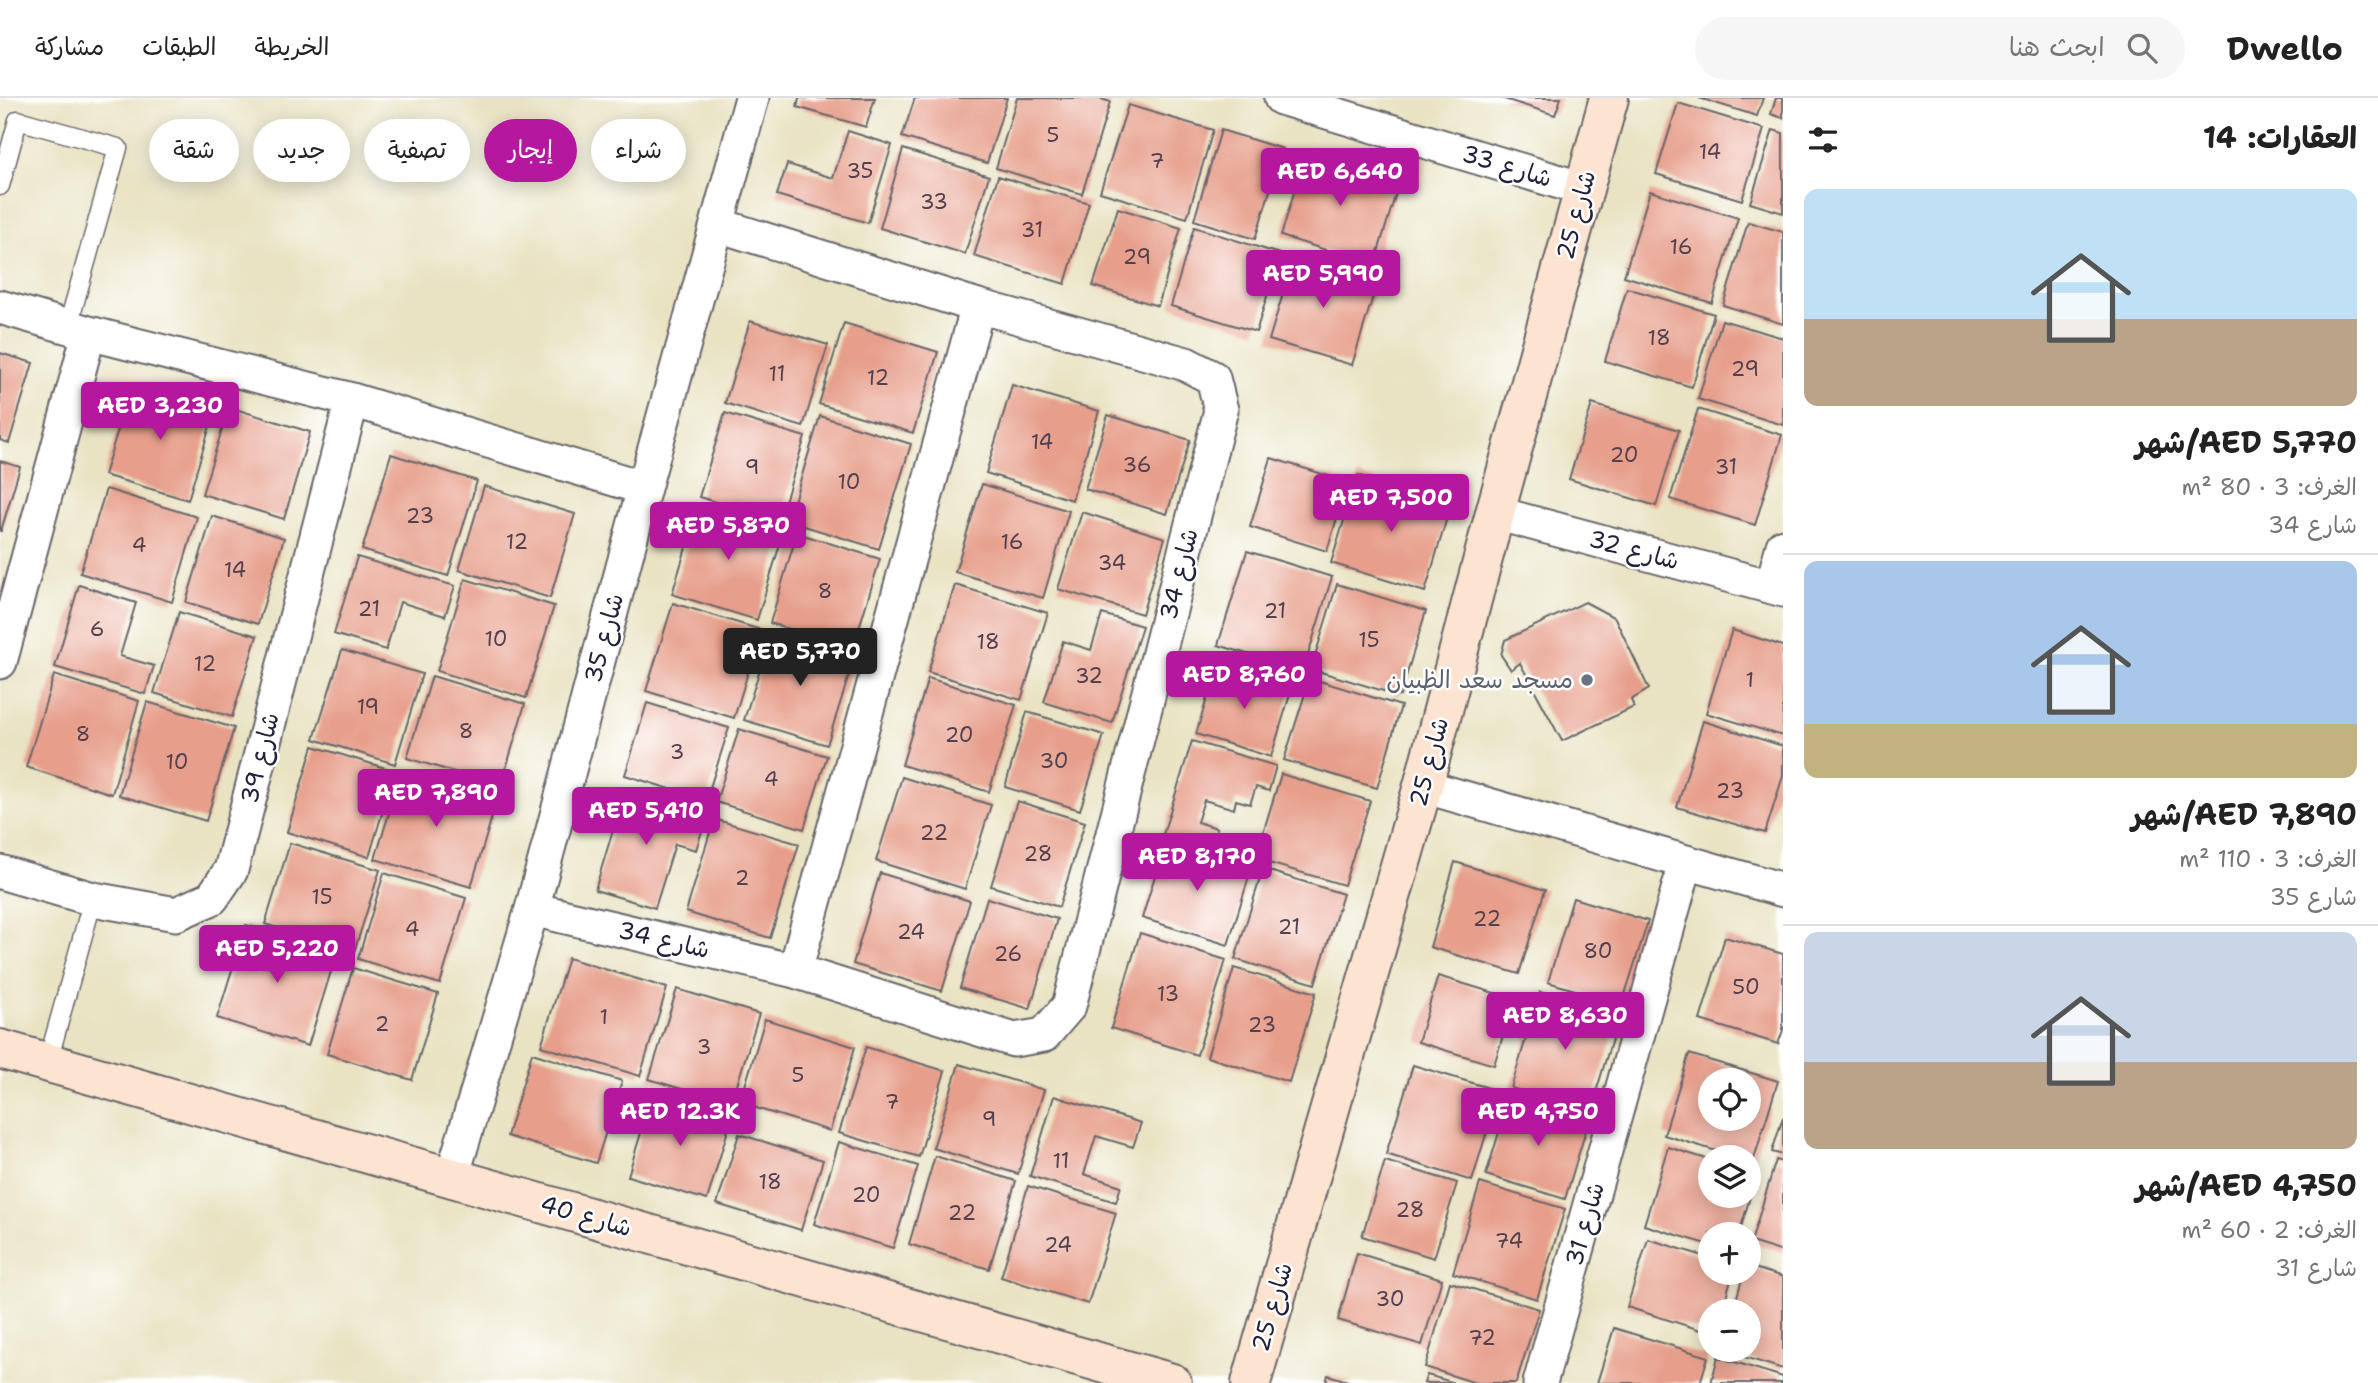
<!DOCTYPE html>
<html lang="ar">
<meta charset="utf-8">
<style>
:root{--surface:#fff;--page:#f6f6f6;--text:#222;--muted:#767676;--line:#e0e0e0;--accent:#b5179e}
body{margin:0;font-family:"Shantell Sans","Playpen Sans Arabic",sans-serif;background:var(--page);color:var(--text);direction:rtl;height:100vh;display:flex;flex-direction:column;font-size:26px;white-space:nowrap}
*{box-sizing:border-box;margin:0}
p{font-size:23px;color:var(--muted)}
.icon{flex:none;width:38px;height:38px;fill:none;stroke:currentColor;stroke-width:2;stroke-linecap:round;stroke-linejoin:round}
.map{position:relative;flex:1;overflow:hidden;direction:ltr}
.sheet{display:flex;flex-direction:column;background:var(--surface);width:595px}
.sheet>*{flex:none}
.guide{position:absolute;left:21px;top:21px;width:665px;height:63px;direction:rtl;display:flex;gap:14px}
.buttons{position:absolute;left:1698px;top:970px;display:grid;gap:14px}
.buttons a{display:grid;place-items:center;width:63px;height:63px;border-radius:50%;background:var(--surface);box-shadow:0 4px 18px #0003;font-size:35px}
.price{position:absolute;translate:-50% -60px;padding:0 16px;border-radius:7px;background:var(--accent);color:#fff;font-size:23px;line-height:46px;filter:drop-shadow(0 2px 4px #0008)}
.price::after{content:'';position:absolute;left:50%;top:42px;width:21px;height:16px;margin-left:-10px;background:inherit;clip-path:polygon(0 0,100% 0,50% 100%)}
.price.on{background:#222;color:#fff}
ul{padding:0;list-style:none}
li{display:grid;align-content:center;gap:14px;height:371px;padding:0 21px}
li+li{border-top:2px solid var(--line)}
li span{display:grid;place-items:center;height:217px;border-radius:14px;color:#555}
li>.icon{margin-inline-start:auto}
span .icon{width:126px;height:126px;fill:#fffc;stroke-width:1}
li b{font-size:30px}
h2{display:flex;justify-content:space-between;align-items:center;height:84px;padding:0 21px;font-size:30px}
.tag{padding:0 24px;border-radius:32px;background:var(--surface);box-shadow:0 4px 18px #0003;font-size:24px;line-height:63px}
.tag.on{background:var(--accent);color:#fff}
header{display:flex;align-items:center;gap:42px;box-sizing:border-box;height:98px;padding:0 35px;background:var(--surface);border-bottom:2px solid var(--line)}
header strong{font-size:33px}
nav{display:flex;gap:38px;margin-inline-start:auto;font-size:24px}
.search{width:490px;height:63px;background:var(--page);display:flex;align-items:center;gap:18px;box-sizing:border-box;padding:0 24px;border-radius:38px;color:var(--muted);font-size:26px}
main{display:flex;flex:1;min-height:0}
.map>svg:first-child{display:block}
</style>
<header>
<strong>Dwello</strong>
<div class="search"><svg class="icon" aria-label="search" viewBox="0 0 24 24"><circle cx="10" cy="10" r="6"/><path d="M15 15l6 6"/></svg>ابحث هنا</div>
<nav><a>الخريطة</a><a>الطبقات</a><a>مشاركة</a></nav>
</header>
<main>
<section class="sheet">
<h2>العقارات: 14<svg class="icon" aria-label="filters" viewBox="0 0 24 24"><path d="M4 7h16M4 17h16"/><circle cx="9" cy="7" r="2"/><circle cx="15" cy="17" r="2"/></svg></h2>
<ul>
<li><span style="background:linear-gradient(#bfe0f5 60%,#b9a48a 0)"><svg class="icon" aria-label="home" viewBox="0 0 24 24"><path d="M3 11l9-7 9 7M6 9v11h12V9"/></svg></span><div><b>AED 5,770/شهر</b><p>الغرف: 3 · 80 m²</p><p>شارع 34</p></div></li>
<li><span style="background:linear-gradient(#a9c7e8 75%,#c2b280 0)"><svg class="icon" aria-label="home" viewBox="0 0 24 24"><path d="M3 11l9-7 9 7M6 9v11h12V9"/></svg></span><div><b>AED 7,890/شهر</b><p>الغرف: 3 · 110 m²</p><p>شارع 35</p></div></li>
<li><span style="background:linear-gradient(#c9d6e8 60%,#b9a48a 0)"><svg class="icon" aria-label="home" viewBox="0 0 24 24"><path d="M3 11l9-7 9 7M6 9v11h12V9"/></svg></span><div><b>AED 4,750/شهر</b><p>الغرف: 2 · 60 m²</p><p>شارع 31</p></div></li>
</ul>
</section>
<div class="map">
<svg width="1783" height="1285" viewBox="0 0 1783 1285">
<rect width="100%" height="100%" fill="#fff"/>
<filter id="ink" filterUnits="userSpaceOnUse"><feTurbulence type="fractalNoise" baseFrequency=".0143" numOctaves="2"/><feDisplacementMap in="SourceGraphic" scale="14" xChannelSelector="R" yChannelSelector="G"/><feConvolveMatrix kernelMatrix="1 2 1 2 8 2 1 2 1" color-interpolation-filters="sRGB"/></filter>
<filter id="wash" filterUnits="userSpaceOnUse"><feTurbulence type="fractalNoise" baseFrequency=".00686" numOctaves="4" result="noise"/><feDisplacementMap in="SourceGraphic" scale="28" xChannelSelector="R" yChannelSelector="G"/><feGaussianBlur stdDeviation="1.57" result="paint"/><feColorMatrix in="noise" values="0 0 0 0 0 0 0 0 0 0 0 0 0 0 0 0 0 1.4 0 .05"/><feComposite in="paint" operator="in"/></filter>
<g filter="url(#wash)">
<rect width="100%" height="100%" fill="#e9e3c3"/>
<g id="blocks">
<!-- building -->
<path fill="#e79f8b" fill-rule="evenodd" d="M799,0H875L866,29L797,9Z
M915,0H1007L987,65L902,39Z
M1017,0H1098L1110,4L1082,96L996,70Z
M1501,0H1561L1555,17Z
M1699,0H1763L1757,18Z
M1776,0H1783V20L1771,16Z
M1678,5L1764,31L1742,102L1656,76Z
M1128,7L1213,32L1187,120L1100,94Z
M1221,32L1283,51L1255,141L1194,122Z
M1773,32L1783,35V115L1750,105Z
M848,33L892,47L868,125L777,97L787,66L833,80Z
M903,51L989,78L965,156L880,130Z
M1306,54L1400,82L1374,167L1281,138Z
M998,78L1089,105L1065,186L974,158Z
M1650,93L1738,120L1712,205L1624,178Z
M1118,110L1181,130L1158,208L1093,188Z
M1748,124L1783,134V226L1723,207Z
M1194,129L1280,156L1256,234L1171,208Z
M1295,156L1378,182L1352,267L1269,242Z
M1627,190L1714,216L1692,289L1605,263Z
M1722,222L1783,240V327L1698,301Z
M750,223L828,247L803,329L725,305Z
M844,225L938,254L913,335L819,306Z
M0,255L33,265L9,345L0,342Z
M132,286L215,311L188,402L104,377Z
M1012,287L1099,313L1072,402L986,375Z
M1592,306L1679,332L1656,408L1569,381Z
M229,309L310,334L284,421L202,396Z
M1698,311L1782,337L1755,427L1670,401Z
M725,315L805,339L779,423L699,399Z
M1108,317L1190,342L1167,416L1085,391Z
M820,318L911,346L879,451L788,423Z
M391,356L477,383L448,478L362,452Z
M1271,360L1348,384L1327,453L1250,429Z
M0,363L20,369L1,433H0Z
M1358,377L1451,406L1425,494L1331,465Z
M982,386L1069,413L1043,500L955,474Z
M484,388L575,416L550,500L459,472Z
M106,391L197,419L172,504L80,475Z
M699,407L784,433L757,522L672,496Z
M1082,414L1165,440L1142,516L1058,491Z
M212,418L284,440L258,526L186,504Z
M797,435L880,461L853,550L770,525Z
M1247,453L1332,479L1303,573L1218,547Z
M357,459L455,488L445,518L400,504L386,552L334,536Z
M465,481L554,508L526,600L437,573Z
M1337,486L1426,513L1400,598L1311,571Z
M79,487L136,505L120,558L154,568L145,596L55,569Z
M955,487L1048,515L1021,602L928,574Z
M1585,504L1615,520L1649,591L1631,602L1634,609L1562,643L1520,565L1511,572L1501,557L1505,542Z
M673,505L761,532L734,620L646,593Z
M179,514L257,538L232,619L154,595Z
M1102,516L1142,528L1112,625L1044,604L1063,543L1091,552Z
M1732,532L1783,548V638L1706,615Z
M772,533L855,558L827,647L744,622Z
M342,552L422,576L395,666L314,641Z
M1217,568L1292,590L1271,659L1196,636Z
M54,577L139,603L112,696L26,669Z
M432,578L525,606L501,688L407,660Z
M928,580L1016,607L989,694L902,667Z
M1310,580L1401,608L1377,690L1284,662Z
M147,604L234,630L206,723L119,697Z
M647,605L729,630L706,702L625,677Z
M1027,614L1104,637L1080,712L1005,689Z
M1703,623L1783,648V678L1765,735L1677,709Z
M739,631L827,658L804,731L716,704Z
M1192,643L1276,668L1269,693L1256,689L1250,706L1236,702L1234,711L1204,702L1197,724L1217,730L1210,750L1163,736Z
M313,648L395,673L369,759L287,734Z
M402,673L497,702L471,789L375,761Z
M1281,676L1370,703L1344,787L1255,761Z
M902,679L991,707L965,791L876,763Z
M625,692L707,717L696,752L675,746L655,810L595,792Z
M1017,703L1085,724L1059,809L991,788Z
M714,721L799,746L770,840L686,814Z
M1166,742L1252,769L1228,847L1142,820Z
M290,745L380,772L354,854L265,826Z
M1455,764L1545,792L1519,876L1430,849Z
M1263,771L1343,796L1315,886L1235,861Z
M384,775L466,800L440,886L358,861Z
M880,775L970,803L942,893L853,866Z
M987,800L1057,821L1030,911L960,890Z
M1573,800L1648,823L1622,906L1548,884Z
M246,827L337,854L308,948L217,920Z
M1140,835L1226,862L1197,957L1111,930Z
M1725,839L1783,856V932L1778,946L1700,922Z
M568,860L667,890L640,978L541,948Z
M353,870L438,896L412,982L327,956Z
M1234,870L1316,895L1289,984L1207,959Z
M1438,878L1514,901L1494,967L1418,944Z
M677,891L759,916L731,1006L649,981Z
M1540,894L1619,918L1590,1014L1511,990Z
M765,921L855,949L830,1033L740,1005Z
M866,949L945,973L919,1059L839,1035Z
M532,955L622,983L596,1065L507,1038Z
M1689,956L1778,983L1753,1064L1748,1063V1059H1736L1664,1037ZM1710,982H1748V1020H1710Z
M959,966L1044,992L1018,1076L933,1050Z
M1413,967L1499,993L1472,1083L1386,1056Z
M652,998L731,1022L707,1102L628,1078Z
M1054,998L1141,1025L1133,1049L1096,1038L1084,1076L1121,1088L1116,1104L1030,1078Z
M1510,998L1589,1022L1565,1101L1486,1077Z
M1783,1019V1057L1772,1054Z
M739,1036L823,1062L801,1132L717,1106Z
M839,1044L918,1068L893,1150L814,1126Z
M1668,1049L1710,1062V1097H1748V1074L1757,1076L1739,1136H1710V1147L1644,1127Z
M935,1058L1016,1083L989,1171L909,1146Z
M1776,1062L1783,1064V1154L1751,1144Z
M1385,1063L1457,1085L1434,1160L1362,1138Z
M1480,1085L1565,1111L1537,1201L1453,1175Z
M1028,1088L1116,1115L1088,1206L1001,1179Z
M1648,1141L1710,1160V1174H1733L1722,1213H1710V1235L1627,1209Z
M1357,1155L1442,1181L1422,1247L1338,1222Z
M1748,1168L1783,1179V1271L1721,1252L1748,1251V1213H1733L1744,1174H1748Z
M1450,1184L1539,1211L1516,1285H1476L1425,1269Z
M1614,1230L1708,1259L1700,1285H1597Z
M1718,1259L1783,1279V1285H1711Z
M1328,1277L1351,1284V1285H1326Z
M1427,1277L1452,1284V1285H1424Z"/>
</g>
</g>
<g filter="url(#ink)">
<use href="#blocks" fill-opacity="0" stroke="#68666b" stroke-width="2"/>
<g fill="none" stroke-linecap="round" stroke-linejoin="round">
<defs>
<path id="lane" d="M0,88L18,22L118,50L68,228
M48,963L93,801"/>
<path id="street" d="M1281,0L1583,91
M0,209L89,235L352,302L644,390
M1495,415L1783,492
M1772,488L1783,448
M0,564L89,235
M1423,688L1783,792
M0,774L93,801L176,816L212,800L231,772L352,302
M532,811L795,873L1014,942L1044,937L1069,908L1221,312L1213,280L1186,266L978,208L718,127
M795,873L978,208
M452,1079L532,811L644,390L752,0
M1540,1285L1686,764"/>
<path id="secondary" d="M0,951L1172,1285
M1251,1285L1423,688L1495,415L1609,0"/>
</defs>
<!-- lane casing -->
<use href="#lane" stroke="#68666b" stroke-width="21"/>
<!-- street casing -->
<use href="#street" stroke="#68666b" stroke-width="37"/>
<!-- secondary casing -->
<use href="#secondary" stroke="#68666b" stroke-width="42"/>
<!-- lane -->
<use href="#lane" stroke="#fff" stroke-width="18"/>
<!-- street -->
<use href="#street" stroke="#fff" stroke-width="33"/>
<!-- secondary -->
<use href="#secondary" stroke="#fde4d1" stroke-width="38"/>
</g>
</g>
<!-- markers -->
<circle fill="#6b7280" stroke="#fff" stroke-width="2.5" cx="1587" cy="582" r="7"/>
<g text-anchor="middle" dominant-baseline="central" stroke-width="5" stroke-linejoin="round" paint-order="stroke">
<!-- number labels -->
<g font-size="21" fill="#53414f">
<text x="1053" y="37">5</text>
<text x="1710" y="54">14</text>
<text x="1157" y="63">7</text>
<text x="860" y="73">35</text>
<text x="934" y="104">33</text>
<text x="1032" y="132">31</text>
<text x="1681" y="149">16</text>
<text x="1137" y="159">29</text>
<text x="1659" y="240">18</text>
<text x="1745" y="271">29</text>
<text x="777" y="276">11</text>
<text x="878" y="280">12</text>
<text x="1042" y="344">14</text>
<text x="1624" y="357">20</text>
<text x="1137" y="367">36</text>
<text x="752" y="369">9</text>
<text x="1726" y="369">31</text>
<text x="849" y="384">10</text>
<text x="420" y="418">23</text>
<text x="517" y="444">12</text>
<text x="1012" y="444">16</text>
<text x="139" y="447">4</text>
<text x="1112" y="465">34</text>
<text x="235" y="472">14</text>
<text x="825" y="493">8</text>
<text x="369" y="511">21</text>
<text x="1275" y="513">21</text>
<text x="97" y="531">6</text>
<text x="496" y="541">10</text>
<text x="1369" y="542">15</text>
<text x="988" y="544">18</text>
<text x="205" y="566">12</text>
<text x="1089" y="578">32</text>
<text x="1750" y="582">1</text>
<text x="368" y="609">19</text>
<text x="466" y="633">8</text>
<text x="83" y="636">8</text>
<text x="959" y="637">20</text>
<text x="677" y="654">3</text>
<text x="1054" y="663">30</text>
<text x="177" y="664">10</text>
<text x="771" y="681">4</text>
<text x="1730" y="693">23</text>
<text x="934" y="735">22</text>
<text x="1038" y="756">28</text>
<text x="742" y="780">2</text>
<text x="322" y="799">15</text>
<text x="1487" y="821">22</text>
<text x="1289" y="829">21</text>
<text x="412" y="831">4</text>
<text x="911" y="834">24</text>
<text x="1598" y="853">80</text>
<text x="1008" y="856">26</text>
<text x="1746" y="889">50</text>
<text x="1168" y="896">13</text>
<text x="604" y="919">1</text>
<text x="382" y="926">2</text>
<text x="1262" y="927">23</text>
<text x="704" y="949">3</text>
<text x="798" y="977">5</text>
<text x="892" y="1004">7</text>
<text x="989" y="1021">9</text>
<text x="1061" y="1063">11</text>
<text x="770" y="1084">18</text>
<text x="866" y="1097">20</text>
<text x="1410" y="1112">28</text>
<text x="962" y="1115">22</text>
<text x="1509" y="1143">74</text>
<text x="1058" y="1147">24</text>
<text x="1390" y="1201">30</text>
<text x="1482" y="1240">72</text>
</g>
<!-- street labels -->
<g font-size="24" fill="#22223b" stroke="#fff">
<text transform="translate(1507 68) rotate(17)">شارع 33</text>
<text transform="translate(1576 117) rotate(-75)">شارع 25</text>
<text transform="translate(1634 452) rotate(15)">شارع 32</text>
<text transform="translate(1179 476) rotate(-76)">شارع 34</text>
<text transform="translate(604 540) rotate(-75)">شارع 35</text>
<text transform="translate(260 660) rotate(-76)">شارع 39</text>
<text transform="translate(1429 664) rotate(-75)">شارع 25</text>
<text transform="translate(664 842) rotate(13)">شارع 34</text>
<text transform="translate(586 1118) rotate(16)">شارع 40</text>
<text transform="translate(1585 1126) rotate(-74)">شارع 31</text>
<text transform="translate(1272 1209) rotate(-74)">شارع 25</text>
</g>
<!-- worship labels -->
<g font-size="24" fill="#5b616d" stroke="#fff" text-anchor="end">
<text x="1573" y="582">مسجد سعد الظبيان</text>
</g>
</g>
</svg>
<div class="buttons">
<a><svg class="icon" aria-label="locate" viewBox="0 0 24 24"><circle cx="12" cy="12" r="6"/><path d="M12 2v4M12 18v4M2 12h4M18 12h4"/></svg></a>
<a><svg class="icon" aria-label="layers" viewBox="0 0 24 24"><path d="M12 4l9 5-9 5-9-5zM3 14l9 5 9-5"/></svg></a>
<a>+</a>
<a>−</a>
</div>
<b class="price" style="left:1340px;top:110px">AED 6,640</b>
<b class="price" style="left:1323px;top:212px">AED 5,990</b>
<b class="price" style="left:160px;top:344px">AED 3,230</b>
<b class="price" style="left:1391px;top:436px">AED 7,500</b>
<b class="price" style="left:728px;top:464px">AED 5,870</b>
<b class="price on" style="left:800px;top:590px">AED 5,770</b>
<b class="price" style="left:1244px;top:613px">AED 8,760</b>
<b class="price" style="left:436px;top:731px">AED 7,890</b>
<b class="price" style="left:646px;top:749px">AED 5,410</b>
<b class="price" style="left:1197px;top:795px">AED 8,170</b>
<b class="price" style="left:277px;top:887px">AED 5,220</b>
<b class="price" style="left:1565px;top:954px">AED 8,630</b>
<b class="price" style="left:680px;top:1050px">AED 12.3K</b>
<b class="price" style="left:1538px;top:1050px">AED 4,750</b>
<div class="guide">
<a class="tag">شراء</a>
<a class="tag on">إيجار</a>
<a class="tag">تصفية</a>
<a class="tag">جديد</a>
<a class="tag">شقة</a>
</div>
</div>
</main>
